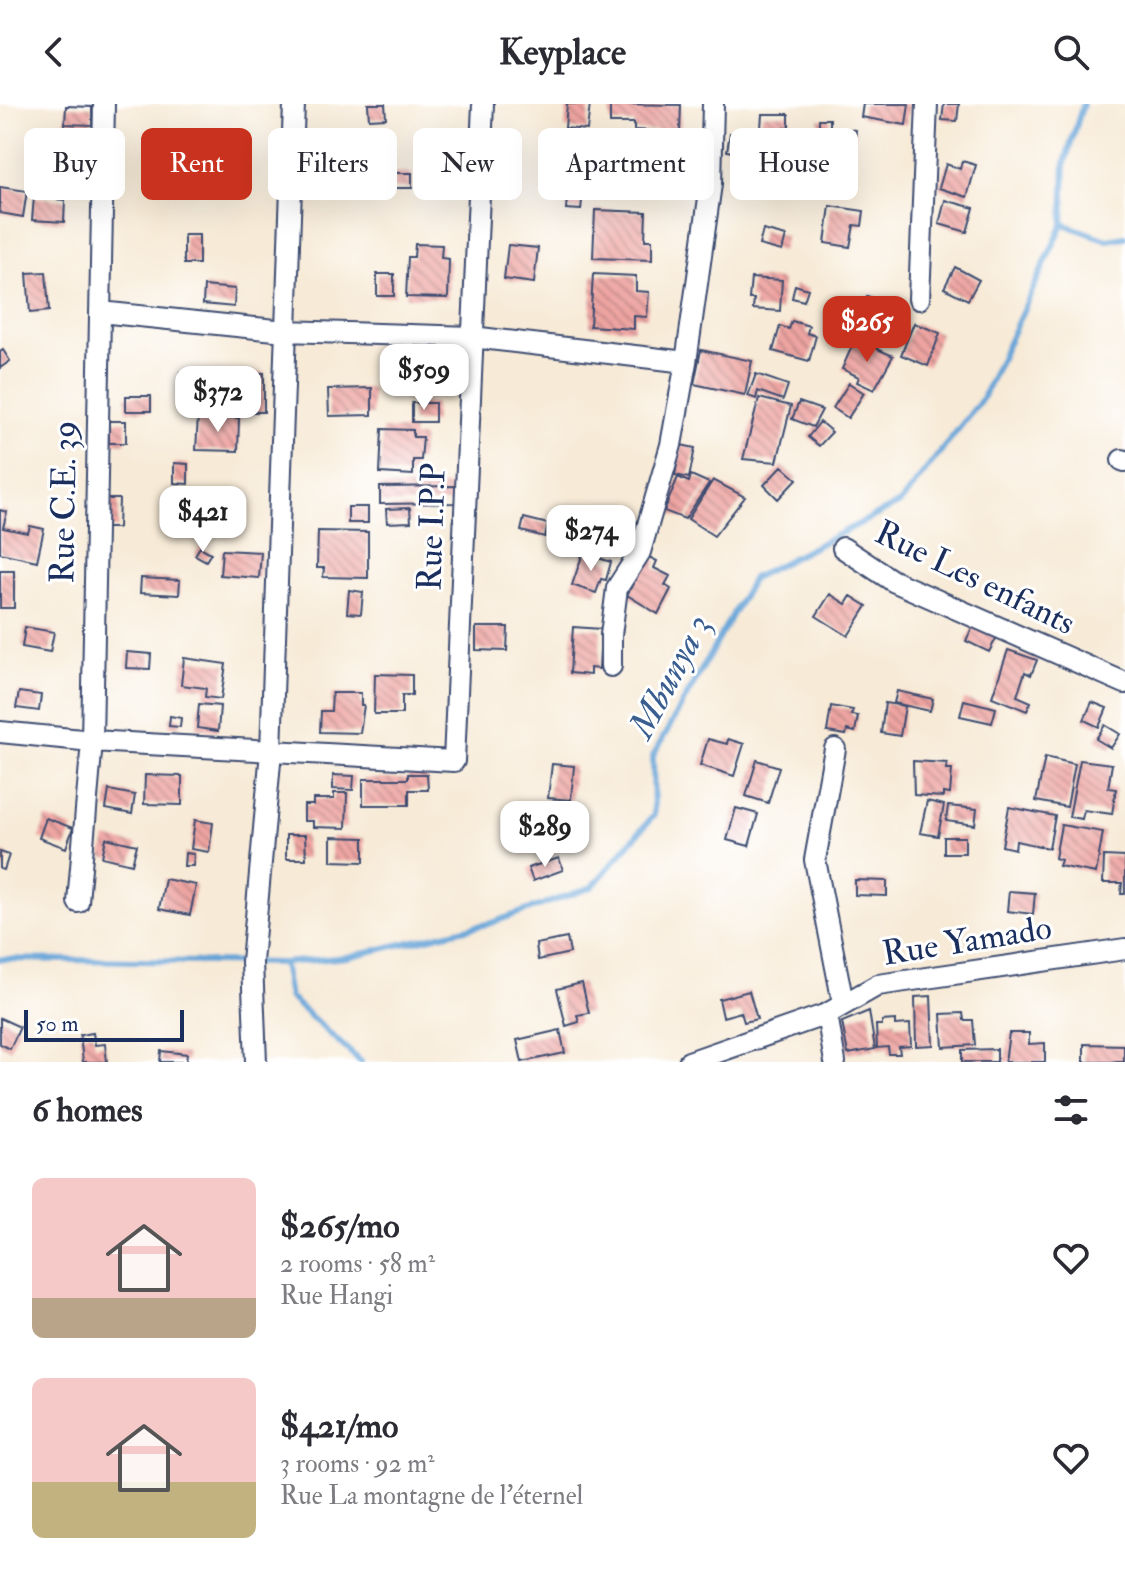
<!DOCTYPE html>
<meta charset="utf-8">
<style>
:root{--surface:#fff;--page:#f2f2f3;--text:#2b2b33;--muted:#7c7c81;--accent:#c8321e}
body{margin:0;font-family:"IM FELL Double Pica",serif;background:var(--page);color:var(--text);height:100vh;display:flex;flex-direction:column;font-size:30px;white-space:nowrap}
*{box-sizing:border-box;margin:0}
p{font-size:26px;color:var(--muted)}
.icon{flex:none;width:44px;height:44px;fill:none;stroke:currentColor;stroke-width:2;stroke-linecap:round;stroke-linejoin:round}
.map{position:relative;height:958px;overflow:hidden}
.details{display:flex;flex-direction:column;background:var(--surface);flex:1}
.details>*{flex:none}
.hud{position:absolute;left:24px;top:24px;width:1078px;height:72px;display:flex;gap:16px}
.scale{position:absolute;left:24px;bottom:20px;width:160px;box-sizing:border-box;padding-left:8px;border:4px solid #1b2f5e;border-top:0;font-size:22px;line-height:28px;white-space:nowrap;color:#1b2f5e;-webkit-text-stroke:6px #fff;paint-order:stroke}
.price{position:absolute;translate:-50% -68px;padding:0 18px;border-radius:16px;background:#fff;color:#222;font-size:26px;line-height:52px;filter:drop-shadow(0 2px 4px #0008)}
.price::after{content:'';position:absolute;left:50%;top:48px;width:24px;height:18px;margin-left:-12px;background:inherit;clip-path:polygon(0 0,100% 0,50% 100%)}
.price.on{background:var(--accent);color:#fff}
ul{padding:0;list-style:none}
li{display:flex;align-items:center;gap:24px;height:200px;padding:0 32px}
li span{display:grid;place-items:center;flex:none;width:224px;height:160px;border-radius:12px;color:#555}
li>.icon{margin-inline-start:auto}
span .icon{width:96px;height:96px;fill:#fffc;stroke-width:1}
li b{font-size:34px}
h2{display:flex;justify-content:space-between;align-items:center;height:96px;padding:0 32px;font-size:34px}
.tag{padding:0 28px;border-radius:12px;background:var(--surface);box-shadow:0 8px 32px #0002;font-size:28px;line-height:72px}
.tag.on{background:var(--accent);color:#fff}
header{display:flex;justify-content:space-between;align-items:center;height:104px;padding:0 32px;background:var(--surface);font-size:36px;font-weight:700}
.map>svg:first-child{display:block}
</style>
<header><svg class="icon" aria-label="back" viewBox="0 0 24 24"><path d="M15 5l-7 7 7 7"/></svg>Keyplace<svg class="icon" aria-label="search" viewBox="0 0 24 24"><circle cx="10" cy="10" r="6"/><path d="M15 15l6 6"/></svg></header>
<div class="map">
<svg width="1125" height="958" viewBox="0 0 1125 958">
<defs>
<pattern id="building-back-hatch" width="6" height="6" patternUnits="userSpaceOnUse" patternTransform="scale(2)"><rect width="6" height="6" fill="#eea4a1"/><path d="M-1 5l2 2M0 0l6 6M5-1l2 2" fill="none" stroke="#c08686"/></pattern>
</defs>
<rect width="100%" height="100%" fill="#fff"/>
<filter id="ink" filterUnits="userSpaceOnUse"><feTurbulence type="fractalNoise" baseFrequency=".0125" numOctaves="2"/><feDisplacementMap in="SourceGraphic" scale="16" xChannelSelector="R" yChannelSelector="G"/><feConvolveMatrix kernelMatrix="1 2 1 2 8 2 1 2 1" color-interpolation-filters="sRGB"/></filter>
<filter id="wash" filterUnits="userSpaceOnUse"><feTurbulence type="fractalNoise" baseFrequency=".006" numOctaves="4" result="noise"/><feDisplacementMap in="SourceGraphic" scale="32" xChannelSelector="R" yChannelSelector="G"/><feGaussianBlur stdDeviation="1.8" result="paint"/><feColorMatrix in="noise" values="0 0 0 0 0 0 0 0 0 0 0 0 0 0 0 0 0 1.4 0 .05"/><feComposite in="paint" operator="in"/></filter>
<g filter="url(#wash)">
<rect width="100%" height="100%" fill="#f7ead6"/>
<g fill="none" stroke-linecap="round" stroke-linejoin="round">
<!-- stream -->
<path stroke="#66a4d8" stroke-width="6" d="M1063,120L1107,136L1125,133
M0,855L283,859L347,853L491,819L592,783L654,711L653,652L753,474L900,399L982,295L1063,120L1065,58L1083,0
M283,859L289,893L361,958"/>
</g>
<g id="blocks">
<!-- building -->
<path fill="url(#building-back-hatch)" d="M368,0H385L386,14L369,15Z
M567,0H590L587,26L565,24Z
M610,0L681,1L680,28L634,26V19H610Z
M863,0H909L906,21L861,13Z
M944,0H959L957,17L942,16Z
M66,2L92,3V21L65,20Z
M762,10H789V24H784L783,31L782,54L759,53Z
M819,15H830V27H819Z
M833,23L856,26L851,62L828,59Z
M730,29L742,31L739,49L727,47Z
M670,35H686V59H670Z
M962,57L976,61L967,93L939,84L946,60L960,65Z
M393,69H412V84H393Z
M569,75L584,76L581,106L566,105Z
M0,83L27,87L23,113L0,109Z
M34,93L65,96L64,118L32,116Z
M945,96L974,104L967,128L939,120Z
M830,102L864,107L862,122L854,121L850,143L825,139Z
M595,106L646,108L645,136H652V156L593,154Z
M763,126L786,132L782,147L759,141Z
M184,131H199V160H184Z
M415,140L442,141L441,154L449,155L448,194L406,193L408,153H414Z
M508,141L538,144L534,179L504,175Z
M955,163L979,176L968,196L944,184Z
M46,168L49,207L30,209L27,169Z
M377,170H394V192H377Z
M593,170L636,172V187L649,188L647,213L634,212V225L590,222Z
M751,174L782,176L780,207L753,205L754,195H749Z
M795,181L808,185L804,197L792,194Z
M204,182L235,185L234,203L203,200Z
M867,192L881,197L872,221L859,216Z
M792,217L809,222L807,229L816,232L809,257L773,247L780,222L789,225Z
M914,219L940,229L928,262L901,251Z
M855,235L893,252L874,286L857,278L859,273L842,265Z
M3,246L10,257L0,264V248Z
M701,246L752,257L745,291L694,280Z
M180,268L264,269V308L179,307Z
M756,270L788,281L783,296L758,287L756,295L748,292Z
M849,279L864,289L848,314L833,304Z
M372,284V311L329,312L328,285Z
M126,292H151V307H126Z
M759,294L791,302L777,358L743,355Z
M799,298L822,306L813,323L792,315Z
M412,299H435V318H412Z
M198,312L239,314L238,347L196,346Z
M109,317H126V339H109Z
M820,318L832,328L819,342L808,333Z
M382,325L413,326V333H423L421,356H413V371L380,369Z
M681,341L695,344L689,374L675,371Z
M174,359L188,360V380L174,379Z
M782,362L797,375L778,395L764,381Z
M691,371L709,379L685,415L664,407L678,373L689,378Z
M713,376L745,393L714,432L688,415Z
M456,382V399L380,400V383Z
M106,395H119L118,424H105Z
M348,403H368V419H348Z
M410,404L411,418L387,419L386,405Z
M0,406L7,408L3,424L28,429L30,422L44,425L37,457L0,449Z
M524,414L548,420L545,433L521,427Z
M318,427L368,428V474L323,473L324,464H317Z
M200,443L211,449L206,457L195,451Z
M222,446L261,448L259,474L220,471Z
M583,449L611,458L606,476L601,475L596,489L572,481Z
M647,452L657,457L654,464L670,472L665,481L671,485L658,510L627,491Z
M0,467H14V504H0Z
M141,474L180,476L179,491L140,489Z
M349,486L363,488L361,510L347,509Z
M830,490L846,500L851,492L867,502L848,532L816,512Z
M974,519L998,531L989,548L966,537Z
M25,523L54,528L50,548L22,543Z
M476,523H508L507,547L476,546Z
M573,523L601,525L599,565L590,564V571L570,569Z
M1008,546L1037,556L1031,571L1025,568L1017,592L1031,598L1027,607L992,593Z
M127,548L151,550L150,565L126,564Z
M184,554L226,560L221,595L205,593L206,584L181,581Z
M375,570L412,571V591H402V610H374Z
M897,587L933,595L930,607L894,599Z
M19,588L41,591L39,607L16,604Z
M332,589H361V601H364L360,629L320,628L321,607H331Z
M964,596L996,604L992,619L960,612Z
M1092,598L1107,604L1099,623L1084,616Z
M885,599L905,602L900,632L881,629Z
M199,600L220,602L218,627L197,624Z
M831,602L853,606L851,611L858,612L855,628L847,626L846,631L827,628Z
M170,612L181,614L180,623L169,622Z
M1105,621L1120,630L1111,644L1096,635Z
M708,635L727,640L728,635L744,640L734,672L700,661Z
M1045,653L1075,660L1067,703L1036,697Z
M757,656L779,663L768,699L746,692Z
M1080,656L1112,660L1108,684L1116,685L1112,710L1084,706L1082,715L1069,713Z
M913,657L947,659L946,665H952L950,690L943,689V693L914,691Z
M552,660L574,662L571,696L548,694Z
M408,670H427L428,686H409V701H363V675H408Z
M145,671L182,672V701L144,700Z
M333,671L354,672L353,686L333,685Z
M109,686L135,691L132,710L106,705Z
M334,689H347L346,724L313,723V717H304V701H313V695H334Z
M927,697L944,701L938,732L920,729Z
M948,702L977,705L975,721L946,717Z
M1009,703L1055,712L1049,744L1016,737L1015,745L1002,742Z
M736,704L758,710L749,742L727,736Z
M46,714L73,724L66,744L39,734Z
M195,716L213,719L209,748L191,745Z
M1061,721L1103,728L1096,769L1059,762L1061,756L1055,754Z
M286,731H305L306,755H286Z
M331,733L364,734V758L331,757Z
M944,733H965V749H944Z
M106,734L137,741L132,760L102,753Z
M0,748L9,751L4,766L0,765Z
M185,749L194,750L193,762H184Z
M1104,752L1125,753V790H1121L1122,779H1103Z
M559,754L563,766L533,777L528,764Z
M165,775L196,781L190,811L159,805Z
M855,776L887,777V792L855,791Z
M1009,787L1035,789L1033,810L1007,807Z
M567,834L570,849L538,856L536,840Z
M582,879L589,909L577,911L579,918L566,922L557,885Z
M749,887L757,915L744,918L741,908L723,913L719,895Z
M931,892L933,941L916,942L915,893Z
M869,907L875,945L848,950L842,918Z
M963,909L964,916H973L975,941L943,943L941,910Z
M0,914L20,923L10,945L0,940Z
M895,916V921L910,920L911,942L899,943L900,950H889L888,943L877,944L876,921H882V917Z
M560,926L565,949L522,958L517,936Z
M93,929L95,941L105,940L107,958H83L80,931Z
M1009,929H1029V940L1045,939V958H1005Z
M1084,940L1124,941V958H1084Z
M997,945V958H962V946Z
M161,947L187,950L186,958H160Z"/>
</g>
</g>
<g filter="url(#ink)">
<use href="#blocks" fill-opacity="0" stroke="#3c4b70" stroke-width="2"/>
<g fill="none" stroke-linecap="round" stroke-linejoin="round">
<defs>
<path id="street" d="M919,195L927,0
M100,208L285,227L472,233L686,258
M1122,356L1125,357
M843,444L893,477L1125,579
M611,562V531L617,484L640,448L671,341L686,258L711,80L713,0
M0,628L92,637L454,657L483,0
M835,645L815,756L843,899
M78,798L92,637L104,0
M827,910L835,958
M256,958L252,858L271,647L294,0
M689,958L827,910L878,881L1125,845"/>
</defs>
<!-- street casing -->
<use href="#street" stroke="#3c4b70" stroke-width="24"/>
<!-- street -->
<use href="#street" stroke="#fff" stroke-width="20"/>
</g>
</g>
<g text-anchor="middle" dominant-baseline="central" stroke-width="6" stroke-linejoin="round" paint-order="stroke">
<!-- street labels -->
<g font-size="34" fill="#1b2f5e" stroke="#fff">
<text transform="translate(64 398) rotate(-89)">Rue C.E. 39</text>
<text transform="translate(432 423) rotate(-88)">Rue I.P.P</text>
<text transform="translate(975 474) rotate(26)">Rue Les enfants</text>
<text transform="translate(967 837) rotate(-9)">Rue Yamado</text>
</g>
<!-- water labels -->
<g font-size="36" font-style="italic" fill="#395e8f" stroke="#fff">
<text transform="translate(670 572) rotate(-62)">Mbunya 3</text>
</g>
</g>
</svg>
<div class="scale">50 m</div>
<b class="price on" style="left:867px;top:260px">$265</b>
<b class="price" style="left:424px;top:308px">$509</b>
<b class="price" style="left:218px;top:330px">$372</b>
<b class="price" style="left:203px;top:450px">$421</b>
<b class="price" style="left:591px;top:469px">$274</b>
<b class="price" style="left:545px;top:765px">$289</b>
<div class="hud">
<a class="tag">Buy</a>
<a class="tag on">Rent</a>
<a class="tag">Filters</a>
<a class="tag">New</a>
<a class="tag">Apartment</a>
<a class="tag">House</a>
</div>
</div>
<section class="details">
<h2>6 homes<svg class="icon" aria-label="filters" viewBox="0 0 24 24"><path d="M4 7h16M4 17h16"/><circle cx="9" cy="7" r="2"/><circle cx="15" cy="17" r="2"/></svg></h2>
<ul>
<li><span style="background:linear-gradient(#f6c9c9 75%,#b9a48a 0)"><svg class="icon" aria-label="home" viewBox="0 0 24 24"><path d="M3 11l9-7 9 7M6 9v11h12V9"/></svg></span><div><b>$265/mo</b><p>2 rooms · 58 m²</p><p>Rue Hangi</p></div><svg class="icon" aria-label="heart" viewBox="0 0 24 24"><path d="M12 20l-8-8c-3-5 5-10 8-4 3-6 11-1 8 4z"/></svg></li>
<li><span style="background:linear-gradient(#f6c9c9 65%,#c2b280 0)"><svg class="icon" aria-label="home" viewBox="0 0 24 24"><path d="M3 11l9-7 9 7M6 9v11h12V9"/></svg></span><div><b>$421/mo</b><p>3 rooms · 92 m²</p><p>Rue La montagne de l'éternel</p></div><svg class="icon" aria-label="heart" viewBox="0 0 24 24"><path d="M12 20l-8-8c-3-5 5-10 8-4 3-6 11-1 8 4z"/></svg></li>
</ul>
</section>
